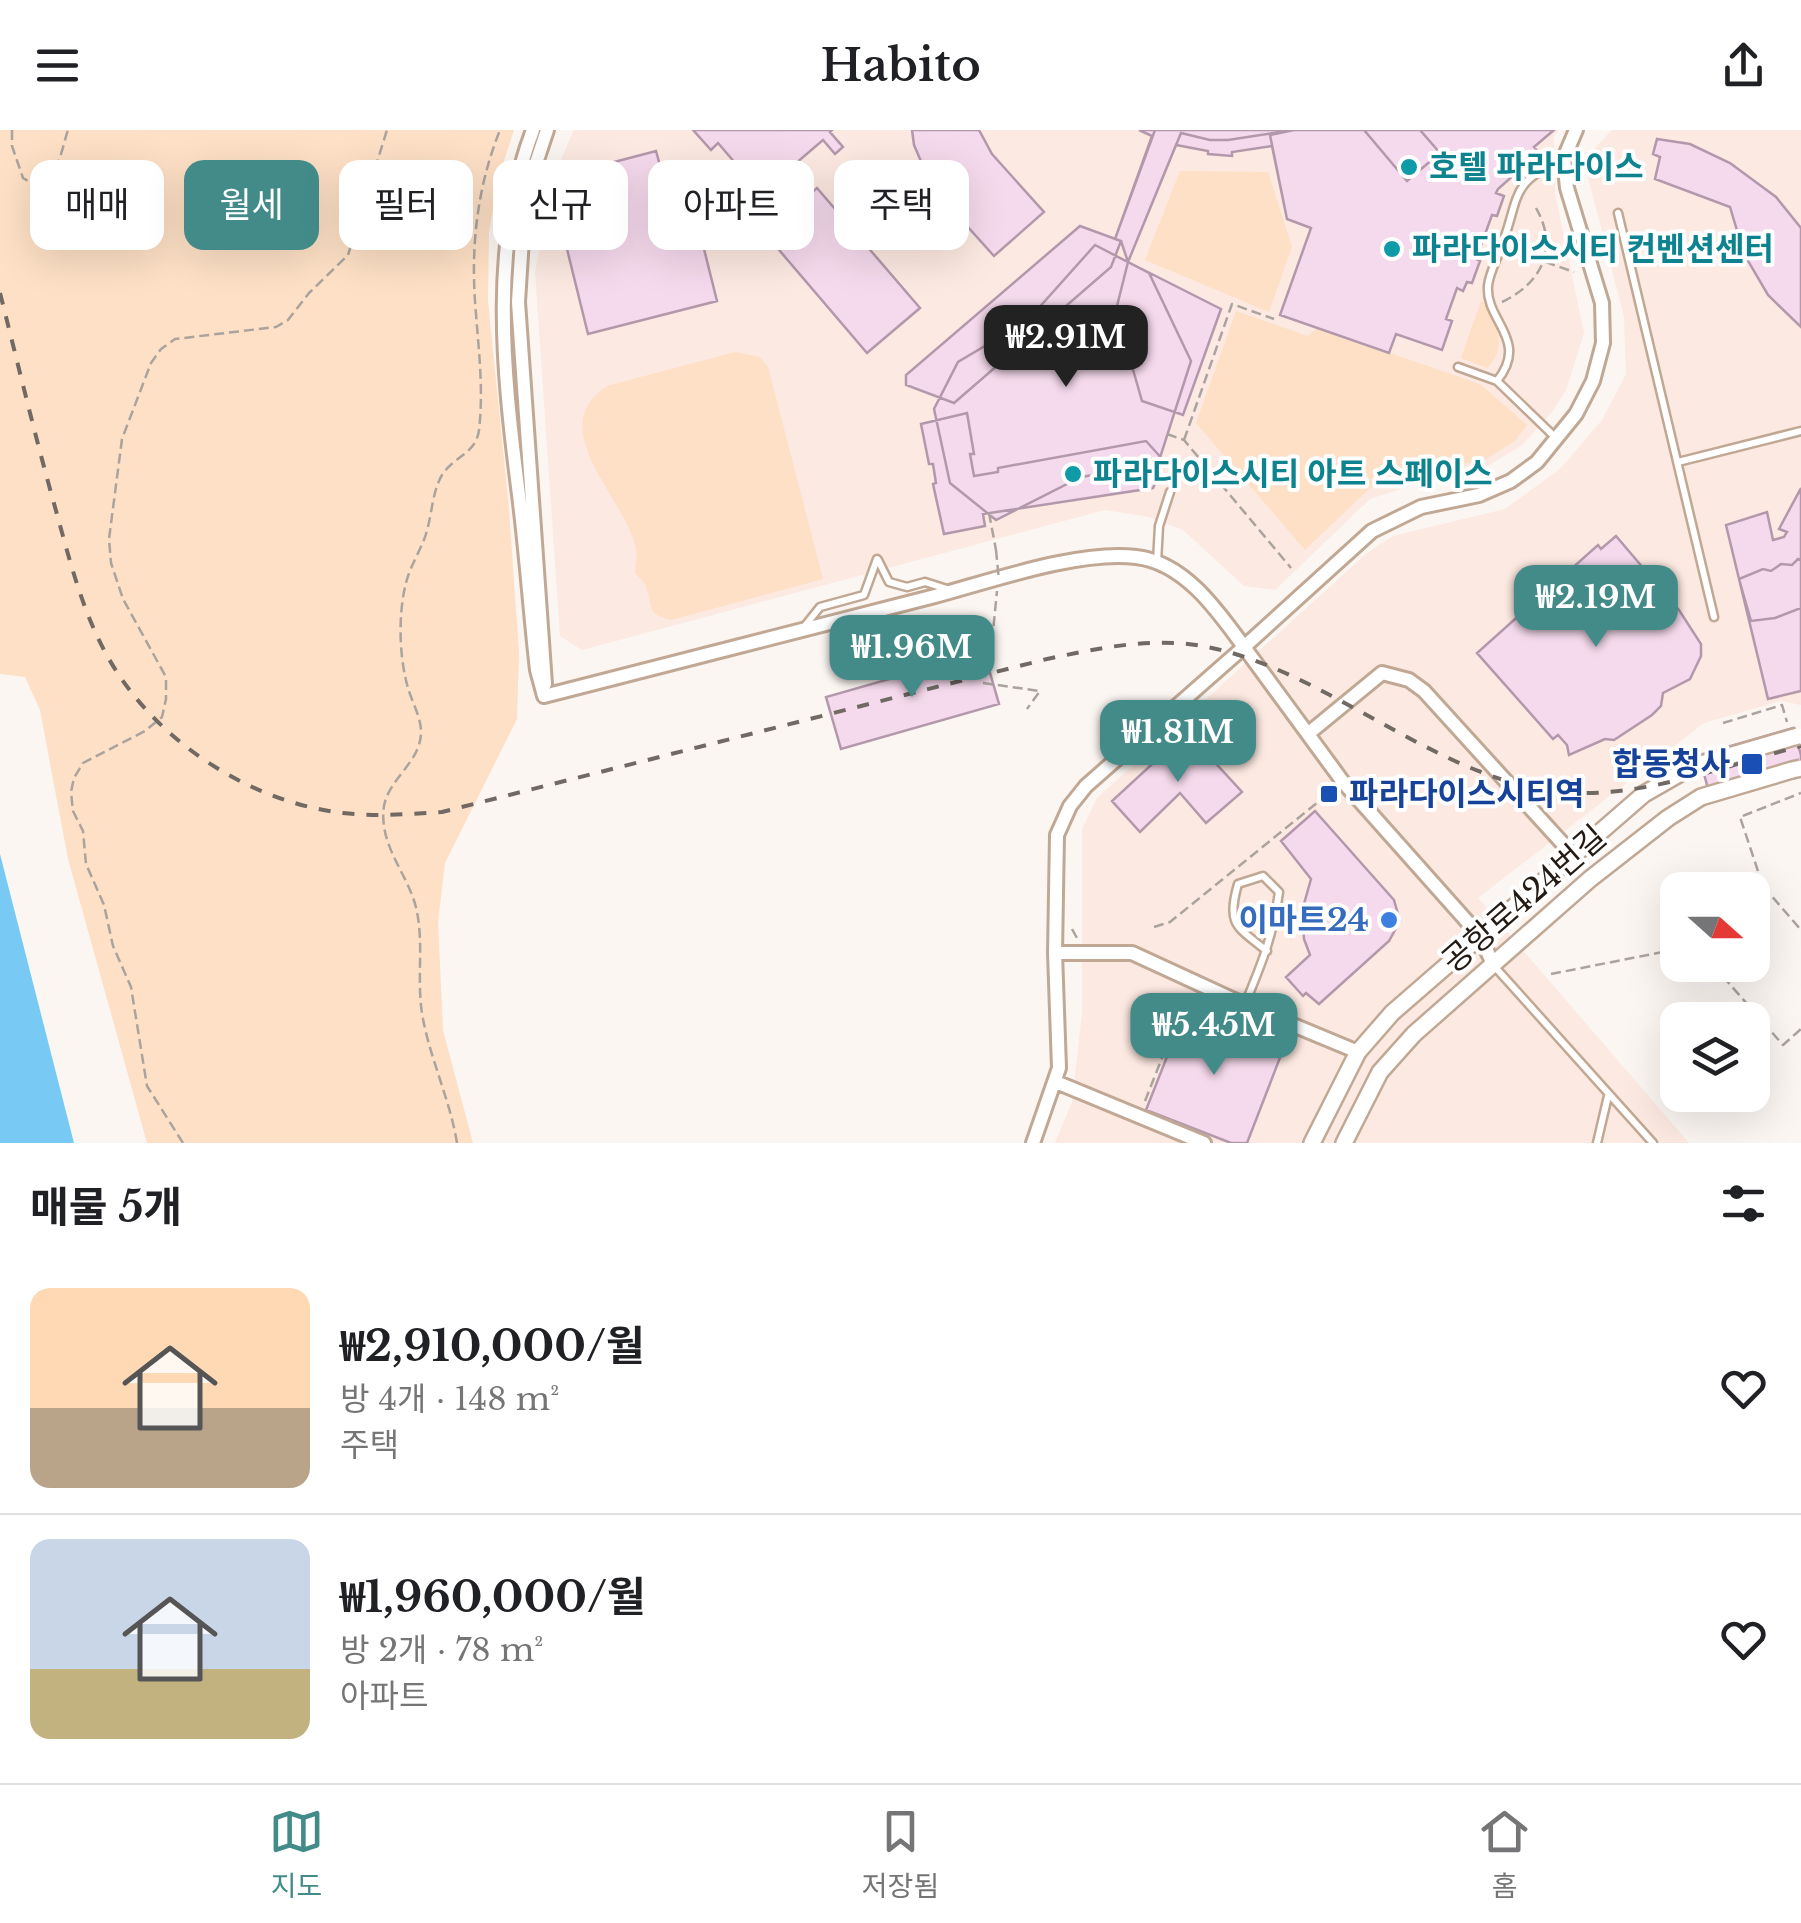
<!DOCTYPE html>
<html lang="ko">
<meta charset="utf-8">
<style>
:root{--surface:#fff;--page:#f6f6f6;--text:#202124;--muted:#757577;--line:#e0e0e0;--accent:#438b89}
body{margin:0;font-family:"Libre Baskerville","Noto Sans KR",serif;background:var(--page);color:var(--text);height:100vh;display:flex;flex-direction:column;font-size:38px;white-space:nowrap}
*{box-sizing:border-box;margin:0}
p{font-size:32px;color:var(--muted)}
.icon{flex:none;width:55px;height:55px;fill:none;stroke:currentColor;stroke-width:2;stroke-linecap:round;stroke-linejoin:round}
.map{position:relative;height:1013px;overflow:hidden}
.panel{display:flex;flex-direction:column;background:var(--surface);flex:1}
.panel>*{flex:none}
.guide{position:absolute;left:30px;top:30px;width:1000px;height:90px;display:flex;gap:20px}
.needle{width:65px;rotate:111deg}
.fabs{position:absolute;left:1660px;top:742px;display:grid;gap:20px}
.fabs a{display:grid;place-items:center;width:110px;height:110px;border-radius:20px;background:var(--surface);box-shadow:0 10px 40px #0002;font-size:50px}
.price{position:absolute;translate:-50% -85px;padding:0 22px;border-radius:20px;background:var(--accent);color:#fff;font-size:32px;line-height:65px;filter:drop-shadow(0 2px 5px #0008)}
.price::after{content:'';position:absolute;left:50%;top:60px;width:30px;height:22px;margin-left:-15px;background:inherit;clip-path:polygon(0 0,100% 0,50% 100%)}
.price.current{background:#222;color:#fff}
ul{padding:0;list-style:none}
li{display:flex;align-items:center;gap:30px;height:250px;padding:0 30px}
li+li{border-top:2px solid var(--line)}
li span{display:grid;place-items:center;flex:none;width:280px;height:200px;border-radius:20px;color:#555}
li>.icon{margin-inline-start:auto}
span .icon{width:120px;height:120px;fill:#fffc;stroke-width:1}
li b{font-size:42px}
h2{display:flex;justify-content:space-between;align-items:center;height:120px;padding:0 30px;font-size:42px}
.chip{padding:0 35px;border-radius:20px;background:var(--surface);box-shadow:0 10px 40px #0002;font-size:35px;line-height:90px}
.chip.current{background:var(--accent);color:#fff}
header{display:flex;justify-content:space-between;align-items:center;height:130px;padding:0 30px;background:var(--surface);font-size:45px;font-weight:600}
.dock{display:flex;justify-content:space-around;align-items:center;height:140px;border-top:2px solid var(--line);background:var(--surface);font-size:28px;color:var(--muted)}
.dock a{display:grid;justify-items:center;gap:5px}
.dock .current{color:var(--accent)}
.map>svg:first-child{display:block}
</style>
<header><svg class="icon" aria-label="menu" viewBox="0 0 24 24"><path d="M4 6h16M4 12h16M4 18h16"/></svg>Habito<svg class="icon" aria-label="share" viewBox="0 0 24 24"><path d="M12 15V3M7 8l5-5 5 5M5 13v7h14v-7"/></svg></header>
<div class="map">
<svg width="1801" height="1013" viewBox="0 0 1801 1013">
<rect width="100%" height="100%" fill="#fbf6f2"/>
<!-- commercial -->
<path fill="#fce9e1" d="M574,0H1559L1554,6L1555,63L1584,203L1566,260L1552,282L1521,316L1476,343L1443,345L1370,369L1275,460L1244,456L1183,400L1149,387L1105,380L582,520L560,506L535,142L553,48Z
M1612,0H1801V575L1781,571L1704,593L1478,768L1689,1013H1055L1072,972L1082,883V699L1097,668L1367,423L1393,406L1505,379L1560,339L1602,290L1626,244L1624,187L1586,39L1595,18Z"/>
<!-- green -->
<path fill="#fde0c5" d="M0,0H514L499,46L489,102L488,171L509,379L519,523L517,589L445,733L438,792L443,900L473,1013H147L68,729L40,580L25,547L0,544Z
M1180,41L1268,42L1292,117L1269,182L1145,130Z
M1481,171L1489,176C1499,197 1506,220 1487,238L1461,228Z
M1236,181L1308,206L1317,198L1480,254L1527,295L1515,311L1481,332L1438,336L1370,358L1305,420L1196,293Z
M735,222L760,227L768,237L823,449L671,490C644,483 654,476 646,457C644,451 639,448 635,443C635,436 638,426 636,420C628,370 541,299 607,256Z"/>
<!-- water -->
<path fill="#78caf4" d="M0,724L74,1013H0Z"/>
<!-- building -->
<path fill="#f5d9ec" stroke="#b398ab" stroke-width="2.5" d="M693,0H832L830,2L843,17L835,24L823,10L761,63L718,13L711,20Z
M912,0H979L992,24L1044,82L994,126L932,57L914,15Z
M1139,0H1364L1407,51L1440,23L1420,0H1554L1534,17L1544,29L1530,41L1525,35L1498,59L1496,63L1504,66L1497,86L1492,85L1476,129L1480,131L1472,153L1467,152L1463,161L1457,158L1446,189L1452,191L1442,220L1396,204L1389,223L1280,185L1311,98L1287,89L1272,16L1232,22V26L1208,24V21L1176,15L1128,132L1121,111L1115,109L1152,6Z
M1155,0H1294L1228,10H1210L1181,3L1128,132L1121,111L1115,109Z
M1294,0H1364L1407,51L1440,23L1420,0H1554L1534,17L1544,29L1530,41L1525,35L1498,59L1496,63L1504,66L1497,86L1492,85L1476,129L1480,131L1472,153L1467,152L1463,161L1457,158L1446,189L1452,191L1442,220L1396,204L1389,223L1280,185L1311,98L1287,89L1270,5Z
M1364,0H1420L1440,23L1407,51Z
M1657,9L1690,14L1730,33L1776,67L1801,98V197L1768,165L1744,124L1730,77L1655,49L1660,27L1653,24Z
M656,21L664,50L680,46L692,93L697,91L717,171L588,204L567,119L598,111L580,41Z
M817,58L920,178L867,223L762,100L775,89L778,92Z
M1080,96L1121,111L1111,137L954,273L906,255V245Z
M1095,115L1149,143L1191,231L1158,334L1081,347L996,390L950,353L934,279L958,232L1027,191Z
M1128,132L1221,179L1183,285L1142,271L1116,180Z
M967,283L974,324H970L974,346L998,342V338L1146,311L1165,332L1153,358L983,384L985,396L944,404L933,354L936,353L933,334H929L921,294Z
M1801,358V561L1768,569L1726,395L1767,382L1773,410L1784,407L1787,402L1779,399Z
M1616,406L1679,480L1701,514V526L1690,549L1663,563L1661,576L1652,585L1614,610L1605,609L1569,625L1567,615L1558,605L1553,609L1477,523L1598,415L1601,419Z
M1798,429L1801,430V478L1775,488L1751,491L1739,449L1763,439L1771,441L1781,434L1792,435Z
M984,522L999,574L841,619L826,567Z
M1793,598L1801,625V644L1711,670L1699,625Z
M1187,602L1242,662L1206,693L1180,663L1140,702L1112,671Z
M1187,602L1242,662L1206,693L1180,663L1140,702L1112,671Z
M1315,681L1394,770L1400,791L1389,811L1319,874L1306,863L1303,866L1286,847L1310,825L1304,809L1302,781L1311,749L1281,711Z
M1189,871L1218,882L1214,893L1283,920L1247,1013H1231L1146,980Z"/>
<g fill="none" stroke-linecap="round" stroke-linejoin="round">
<defs>
<path id="service" d="M1618,83L1714,487
M1458,237L1497,251
M1557,309L1497,251C1530,210 1485,191 1488,156C1489,143 1499,125 1503,112C1520,65 1510,53 1563,29
M1678,332L1801,301
M878,430L889,452L907,457L925,452L950,460
M1157,432L1159,396L1170,362
M804,497L820,477L864,465L877,429
M1495,837L1653,1013
M1245,874C1262,833 1273,806 1279,762L1263,746L1238,754C1226,795 1237,797 1267,821
M1597,1013L1608,966"/>
<path id="minor" d="M533,0C490,113 503,240 518,357C526,417 530,479 537,540L544,566
M545,554L518,172L523,93L533,42L547,0
M544,566C674,533 805,499 935,466C991,451 1079,420 1136,427C1184,432 1218,481 1244,517L1372,401L1421,377L1479,365L1511,351L1537,332L1576,284L1593,251L1603,213L1602,173L1567,58L1564,28L1576,0
M1309,603L1382,543L1409,550L1424,561L1574,726
M1055,823H1132L1245,875L1358,922
M1056,952L1204,1013
M1033,1013L1059,938L1055,823L1057,705L1070,676L1086,656L1244,517L1343,652L1480,806L1494,836"/>
<path id="tertiary" d="M1312,1013L1358,922L1392,883L1644,664L1691,637L1784,610
M1344,1013L1380,942L1414,904L1590,749L1668,688L1701,667L1792,640"/>
</defs>
<!-- service casing -->
<use href="#service" stroke="#c0a894" stroke-width="11"/>
<!-- minor casing -->
<use href="#minor" stroke="#c0a894" stroke-width="18"/>
<!-- tertiary casing -->
<use href="#tertiary" stroke="#c0a894" stroke-width="20"/>
<!-- path -->
<path stroke="#aaa39e" stroke-width="2.5" stroke-dasharray="10 5" stroke-linecap="butt" d="M12,0V16L23,48L35,55C59,48 61,21 68,0
M1517,122L1574,142
M1502,172C1542,153 1559,118 1536,78
M1167,304L1184,310L1291,438
M1184,310L1232,174L1274,189
M989,383L996,420
M910,514L988,522
M985,540L991,522L997,461
M983,553L1040,561L1027,579
M1723,593L1782,575L1787,592
M1763,756L1801,800
M1752,765L1763,756L1740,687L1801,663
M1154,797L1170,792L1334,659
M1072,799L1077,808
M1713,835L1783,915L1801,899
M1551,844L1678,819
M1145,971L1188,862
M183,1013L147,956L131,857L113,816L104,775L86,734L83,701L73,681L71,662L74,648L83,633L145,601L162,587L166,569V547L123,469L111,433L109,409L122,309L151,233L161,219L175,209L276,197L288,190L309,163L348,125L387,0
M457,1013C450,970 431,931 423,889C416,854 424,816 417,782C410,745 378,717 384,676C389,648 421,632 421,602C421,587 412,572 408,558C399,527 398,484 406,453C410,436 421,420 426,404C432,385 432,362 442,345C454,326 476,324 479,300C484,257 478,215 475,171C471,112 478,55 500,0"/>
<!-- service -->
<use href="#service" stroke="#fff" stroke-width="6"/>
<!-- minor -->
<use href="#minor" stroke="#fff" stroke-width="12"/>
<!-- tertiary -->
<use href="#tertiary" stroke="#fff" stroke-width="15"/>
<!-- rail -->
<path stroke="#716963" stroke-width="4" stroke-dasharray="12 12" stroke-linecap="butt" d="M0,163C18,234 35,306 55,377C71,435 86,498 121,548C170,620 257,673 343,683C376,687 409,684 442,682L1047,529C1090,520 1131,511 1175,513C1297,519 1411,632 1533,658C1622,677 1716,638 1801,616"/>
<defs>
<path id="tertiary-bridge" d="M1784,610L1798,606
M1792,640L1801,638"/>
</defs>
<!-- tertiary-bridge casing -->
<use href="#tertiary-bridge" stroke="#c0a894" stroke-width="20" stroke-linecap="butt"/>
<!-- path-bridge -->
<path stroke="#aaa39e" stroke-width="2.5" stroke-dasharray="10 5" stroke-linecap="butt" d="M996,420L999,450"/>
<!-- tertiary-bridge -->
<use href="#tertiary-bridge" stroke="#fff" stroke-width="15"/>
</g>
<!-- markers -->
<g fill="#0f9aa8" stroke="#fff" stroke-width="4">
<circle cx="1409" cy="37" r="10"/>
<circle cx="1392" cy="119" r="10"/>
<circle cx="1073" cy="344" r="10"/>
</g>
<g fill="#1a4fb4" stroke="#fff" stroke-width="4">
<rect x="1740" y="622" width="24" height="24" rx="5"/>
<rect x="1319" y="654" width="20" height="20" rx="5"/>
</g>
<circle fill="#3f7fe0" stroke="#fff" stroke-width="4" cx="1389" cy="790" r="10"/>
<g text-anchor="middle" dominant-baseline="central" stroke-width="8" stroke-linejoin="round" paint-order="stroke">
<!-- culture labels -->
<g font-size="32" font-weight="bold" fill="#0d838f" stroke="#fff" text-anchor="start">
<text x="1429" y="37">호텔 파라다이스</text>
<text x="1412" y="119">파라다이스시티 컨벤션센터</text>
<text x="1093" y="344">파라다이스시티 아트 스페이스</text>
</g>
<!-- transit labels -->
<g font-size="32" font-weight="bold" fill="#164399" stroke="#fff" text-anchor="end">
<text x="1730" y="634">합동청사</text>
<text x="1349" y="664" text-anchor="start">파라다이스시티역</text>
</g>
<!-- street labels -->
<g font-size="32" fill="#231a13" stroke="#fff">
<text transform="translate(1524 769) rotate(-41)">공항로424번길</text>
</g>
<!-- shop labels -->
<g font-size="32" font-weight="bold" fill="#366cbe" stroke="#fff" text-anchor="end">
<text x="1369" y="790">이마트24</text>
</g>
</g>
</svg>
<div class="fabs">
<a><svg class="needle" viewBox="-14 -14 28 28"><path d="M0-13l5 13h-10z" fill="#e53935"/><path d="M0 13l5-13h-10z" fill="#757577"/></svg></a>
<a><svg class="icon" aria-label="layers" viewBox="0 0 24 24"><path d="M12 4l9 5-9 5-9-5zM3 14l9 5 9-5"/></svg></a>
</div>
<b class="price current" style="left:1066px;top:260px">₩2.91M</b>
<b class="price" style="left:1596px;top:520px">₩2.19M</b>
<b class="price" style="left:912px;top:570px">₩1.96M</b>
<b class="price" style="left:1178px;top:655px">₩1.81M</b>
<b class="price" style="left:1214px;top:948px">₩5.45M</b>
<div class="guide">
<a class="chip">매매</a>
<a class="chip current">월세</a>
<a class="chip">필터</a>
<a class="chip">신규</a>
<a class="chip">아파트</a>
<a class="chip">주택</a>
</div>
</div>
<section class="panel">
<h2>매물 5개<svg class="icon" aria-label="filters" viewBox="0 0 24 24"><path d="M4 7h16M4 17h16"/><circle cx="9" cy="7" r="2"/><circle cx="15" cy="17" r="2"/></svg></h2>
<ul>
<li><span style="background:linear-gradient(#ffd9b3 60%,#b9a48a 0)"><svg class="icon" aria-label="home" viewBox="0 0 24 24"><path d="M3 11l9-7 9 7M6 9v11h12V9"/></svg></span><div><b>₩2,910,000/월</b><p>방 4개 · 148 m²</p><p>주택</p></div><svg class="icon" aria-label="heart" viewBox="0 0 24 24"><path d="M12 20l-8-8c-3-5 5-10 8-4 3-6 11-1 8 4z"/></svg></li>
<li><span style="background:linear-gradient(#c9d6e8 65%,#c2b280 0)"><svg class="icon" aria-label="home" viewBox="0 0 24 24"><path d="M3 11l9-7 9 7M6 9v11h12V9"/></svg></span><div><b>₩1,960,000/월</b><p>방 2개 · 78 m²</p><p>아파트</p></div><svg class="icon" aria-label="heart" viewBox="0 0 24 24"><path d="M12 20l-8-8c-3-5 5-10 8-4 3-6 11-1 8 4z"/></svg></li>
</ul>
</section>
<nav class="dock">
<a class="current"><svg class="icon" aria-label="map" viewBox="0 0 24 24"><path d="M3 6l6-2 6 2 6-2v14l-6 2-6-2-6 2zM9 4v14M15 6v14"/></svg>지도</a>
<a><svg class="icon" aria-label="saved" viewBox="0 0 24 24"><path d="M7 4h10v16l-5-4-5 4z"/></svg>저장됨</a>
<a><svg class="icon" aria-label="home" viewBox="0 0 24 24"><path d="M3 11l9-7 9 7M6 9v11h12V9"/></svg>홈</a>
</nav>
